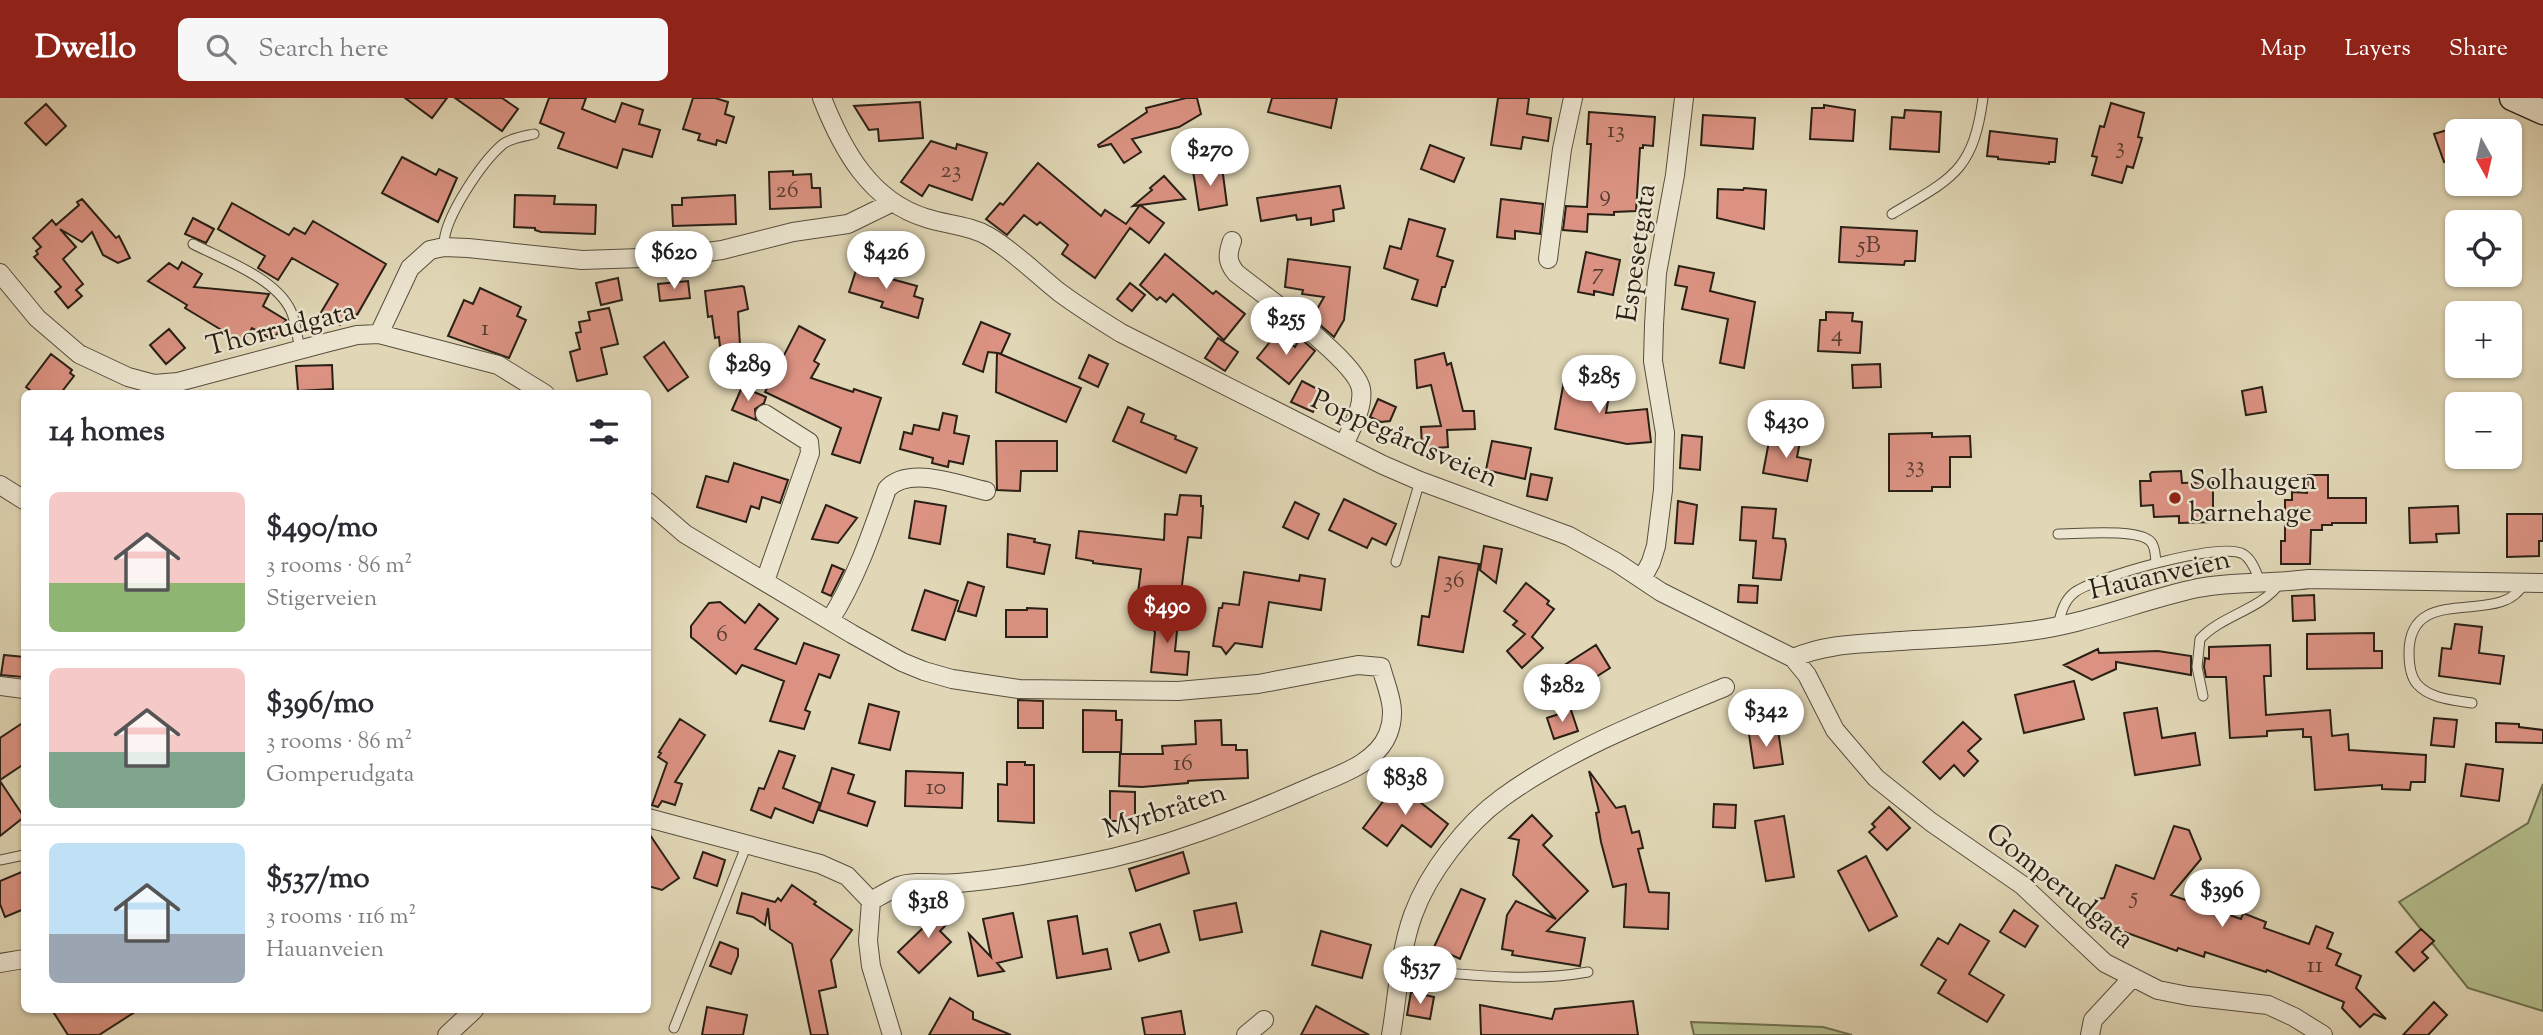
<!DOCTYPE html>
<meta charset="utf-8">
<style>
:root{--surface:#fff;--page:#f7f7f7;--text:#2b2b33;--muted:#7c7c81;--line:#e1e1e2;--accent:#8f2418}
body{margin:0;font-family:"Sorts Mill Goudy",serif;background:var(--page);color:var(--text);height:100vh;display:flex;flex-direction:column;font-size:26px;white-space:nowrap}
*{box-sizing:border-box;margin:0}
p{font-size:23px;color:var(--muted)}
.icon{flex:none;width:38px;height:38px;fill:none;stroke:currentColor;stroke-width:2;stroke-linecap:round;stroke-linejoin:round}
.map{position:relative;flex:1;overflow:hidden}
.details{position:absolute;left:21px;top:292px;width:630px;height:623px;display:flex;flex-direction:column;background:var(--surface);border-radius:10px;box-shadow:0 2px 5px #0004}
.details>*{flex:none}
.needle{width:46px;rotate:172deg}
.controls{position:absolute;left:2445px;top:21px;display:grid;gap:14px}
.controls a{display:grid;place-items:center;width:77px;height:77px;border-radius:10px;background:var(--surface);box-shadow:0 2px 5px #0004;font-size:35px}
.price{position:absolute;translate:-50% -60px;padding:0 16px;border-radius:24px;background:#fff;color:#222;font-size:23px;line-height:46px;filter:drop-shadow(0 2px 4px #0008)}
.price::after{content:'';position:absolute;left:50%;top:42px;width:21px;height:16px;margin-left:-10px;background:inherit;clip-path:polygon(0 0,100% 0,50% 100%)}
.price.on{background:var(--accent);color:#fff}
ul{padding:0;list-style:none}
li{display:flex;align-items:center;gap:21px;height:175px;padding:0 28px}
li+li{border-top:2px solid var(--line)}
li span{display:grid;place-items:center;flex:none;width:196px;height:140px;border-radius:10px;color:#555}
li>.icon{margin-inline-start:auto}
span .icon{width:84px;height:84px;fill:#fffc;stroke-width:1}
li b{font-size:30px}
h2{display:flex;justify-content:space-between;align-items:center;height:84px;padding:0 28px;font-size:30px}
header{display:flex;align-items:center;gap:42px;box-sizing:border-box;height:98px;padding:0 35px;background:var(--accent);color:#fff}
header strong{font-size:33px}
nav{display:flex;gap:38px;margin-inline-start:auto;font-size:24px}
.search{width:490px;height:63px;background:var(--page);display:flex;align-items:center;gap:18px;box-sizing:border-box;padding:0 24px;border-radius:10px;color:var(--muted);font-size:26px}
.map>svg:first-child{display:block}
</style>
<header>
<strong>Dwello</strong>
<div class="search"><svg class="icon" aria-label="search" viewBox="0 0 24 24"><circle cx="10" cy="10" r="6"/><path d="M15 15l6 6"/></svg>Search here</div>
<nav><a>Map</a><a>Layers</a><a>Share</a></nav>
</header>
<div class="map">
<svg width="2543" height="937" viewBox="0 0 2543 937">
<rect width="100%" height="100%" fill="#e1d7b6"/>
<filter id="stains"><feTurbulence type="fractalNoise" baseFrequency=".00286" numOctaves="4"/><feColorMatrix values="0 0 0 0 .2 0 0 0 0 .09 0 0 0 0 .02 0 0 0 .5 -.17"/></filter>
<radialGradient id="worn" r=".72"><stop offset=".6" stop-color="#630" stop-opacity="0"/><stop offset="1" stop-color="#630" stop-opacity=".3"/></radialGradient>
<!-- green -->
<path fill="#b4be8d" stroke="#6e6f51" stroke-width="2" d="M2543,686V913L2468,890L2399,804L2528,725Z
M1691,924L1823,929L1852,937H1694Z"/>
<!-- building -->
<path fill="#db9282" stroke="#292015" stroke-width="2" d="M405,0H447L432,20Z
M455,0H502L518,11L502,33Z
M549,0H586L582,11L615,24L622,5L643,12L639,26L660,32L652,59L623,51L617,70L558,50L564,35L540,25Z
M693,0H715L728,4L725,16L734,19L726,45L717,42L716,47L698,42L700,36L683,31Z
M1186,0H1197L1201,16L1179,29L1132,41L1141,54L1124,65L1111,46L1099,49L1098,47L1147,14L1146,10Z
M1272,0H1337L1331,30L1268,14Z
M1498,0H1529L1527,16L1551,20L1548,43L1523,39L1521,51L1491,47Z
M920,4L923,40L879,43L878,31L869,32L854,8Z
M2111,5L2144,15L2138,39L2142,40L2133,70L2127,68L2122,85L2092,77L2097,59L2092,58L2100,28L2104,29Z
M46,6L66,28L46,47L25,25Z
M1824,7L1855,12L1853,43L1810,41L1812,10H1824Z
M1905,12L1941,14L1939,54L1890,51L1892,19L1904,20Z
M1589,14L1655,19L1653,48L1643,47V50H1640L1636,113L1614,114V117L1588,116L1587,134L1563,132L1566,108L1587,109L1591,46H1587Z
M1703,17L1755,20L1753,51L1701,47Z
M2457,29V60L2444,64L2434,36Z
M1990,33L2057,41L2055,64H2049V66L1998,61V59L1987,58Z
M931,43L956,51L957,46L987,55L972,102L929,87L922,98L901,84Z
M1430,47L1464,60L1454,84L1421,71Z
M402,59L436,77L439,71L457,80L438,124L382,95Z
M1038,65L1101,118L1105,112L1126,126L1140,107L1164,125L1149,145L1130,130L1095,180L1062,156L1068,147L1040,124L1037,127L1024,117L1007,137L986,121L1000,105L1003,107Z
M1222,69L1227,107L1199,112L1193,73Z
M793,73V77L811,76L812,90H820L821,109L770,111L769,74Z
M1164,78L1185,101L1133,108L1152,92L1150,90Z
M1340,88L1344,110L1333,112L1334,123L1311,127V120L1297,122L1296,117L1261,123L1257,100Z
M1744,90L1766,92L1764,131L1717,120L1718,91L1743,92Z
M515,97L555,98L554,106L596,107L595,136L541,134L535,132V130L514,129Z
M735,97L736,126L673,128L672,107H682V100Z
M82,101L116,140L119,138L130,160L118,165L103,157L92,134L82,144L60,131L76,149L63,161L83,186L76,192L82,198L68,210L55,194L61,189L34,159L38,156L36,153L41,149L33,140L52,122L56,127L79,107L77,104Z
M1501,101L1543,106L1540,136L1515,133V141L1497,139Z
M232,105L289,137L294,130L305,136L313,123L386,166L357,217L349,212L340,227L320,216L338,186L292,160L278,182L258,170L265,158L218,131Z
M193,120L214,131L206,145L185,136Z
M1409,121L1445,131L1437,158L1453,163L1445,189H1442L1437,208L1412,201L1418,182L1384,170L1390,148L1401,151Z
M1841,129L1917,133L1915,163H1905L1904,167L1839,164Z
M1586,154L1620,162L1613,197L1594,193V197L1578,194Z
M1165,156L1213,196L1216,193L1245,216L1224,242L1173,196L1166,204L1160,199L1157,202L1140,187Z
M1288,161L1350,169L1344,222L1334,239L1312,220L1324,199L1302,196L1303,192L1285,189Z
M182,164L202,176L194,189L269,196L263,208L286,222L273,242L252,230L243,245L185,210L187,207L148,183L169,165L178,171Z
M858,166L886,174L884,179L917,188L914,198L923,201L918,220L881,209L883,204L849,194Z
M1679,168L1714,175L1710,193L1755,204L1744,270L1720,265L1728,221L1682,211L1687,189L1675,187Z
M618,180L622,202L601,207L596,185Z
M688,183L690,200L660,203L658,186Z
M1130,185L1145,197L1132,213L1117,201Z
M742,188L744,189L748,211L738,214L740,247L720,249L719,239L715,240L712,218L708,219L705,193Z
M480,190L521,209L517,218L526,222L509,260L448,238L464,202L473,206Z
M609,210L618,246L601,250L607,276L577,283L570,254L580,251L576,235L581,234L579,224L590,222L588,214Z
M1826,214L1853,215L1852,223L1862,224L1860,255L1818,253L1820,222H1826Z
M981,224L1010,236L1001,256L998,255L1081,290L1066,324L996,294L997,255L988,254L983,274L963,266Z
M799,228L825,242L814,263L819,266L811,280L853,294L854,291L881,300L860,365L832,356L841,330L765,294Z
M169,231L185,250L166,266L150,247Z
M1277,235L1295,249L1300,240L1315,253L1289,286L1257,260Z
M1218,240L1238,254L1225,273L1205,260Z
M664,244L688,279L668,293L644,259Z
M1444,255L1447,267L1451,265L1463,313H1474L1475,331L1447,332L1448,349L1422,351L1421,329L1441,328L1431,287L1417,290L1415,262Z
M51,256L72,272L70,275L74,278L60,296H35L26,289Z
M1089,257L1108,266L1098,289L1079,280Z
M1880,266L1881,289L1853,290L1852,267Z
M332,267L333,291L298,293L296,268Z
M1569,279L1588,283L1587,287L1610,292L1606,315L1647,311L1651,344L1627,346L1555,331L1564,283L1568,284Z
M1302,283L1323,294L1313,314L1291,304Z
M742,289L766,299L764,305L755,311L756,322L732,312Z
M2262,289L2266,314L2246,317L2242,293Z
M1378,301L1396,309L1390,323L1381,324L1370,319Z
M1128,309L1144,316L1141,324L1176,338L1175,341L1197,350L1186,375L1113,343Z
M943,315L957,318L954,335L969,338L963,366L949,363L948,369L932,365L933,360L900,351L904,334L912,336L914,327L939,332Z
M1932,335V339L1970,338L1971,359H1950V389H1932V393H1889V336Z
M1682,337L1702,339L1700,372L1680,370Z
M1770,338L1800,344L1797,359L1811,362L1807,383L1763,375Z
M996,343H1057V373H1021L1020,393L997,392Z
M1492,343L1531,350L1525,381L1486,372Z
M734,365L788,382L780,405L762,399L759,411L751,408L746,424L697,409L706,378L728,384Z
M2181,373L2182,385L2213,384V424L2179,425V418L2154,419L2153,407L2141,408L2140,383H2151L2150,376L2152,374Z
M1531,376L1552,380L1547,402L1527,398Z
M2308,377H2328V400H2366V425H2332V427H2322V432H2311L2310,466H2281V443H2285V402H2292V394L2307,395Z
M1180,397L1201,398V408H1203L1201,440L1188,439L1180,503L1138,495L1141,471L1093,465V463L1076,460L1079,433L1164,442L1165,416L1177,417Z
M1344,401L1396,426L1386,447L1372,440L1367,450L1329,432Z
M915,403L946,408L940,446L909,440Z
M1678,403L1697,407L1693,446L1675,445Z
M1295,404L1319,416L1308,441L1283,429Z
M826,407L857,420L838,445L812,441Z
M2458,408L2459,435L2436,436L2437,444L2410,445L2409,410Z
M1742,409L1776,411L1773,440L1785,441L1786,447L1781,482L1753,480L1756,443L1740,442Z
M2507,416H2543V443H2539V458L2507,459Z
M1008,436L1035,441L1034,444L1050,447L1044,476L1007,469Z
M1484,448L1502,451L1496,485L1480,472Z
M1439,459L1479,466L1463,554L1418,547L1422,518L1429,519Z
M832,467L844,472L831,498L822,494Z
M1244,474L1299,483L1300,477L1325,481L1321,512L1269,504L1262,549L1235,545L1226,556L1221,549L1213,548L1219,510H1222L1223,505L1239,507Z
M968,484L984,489L976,518L958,513Z
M1526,485L1549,503L1547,506L1554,511L1532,539L1543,550L1522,570L1507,553L1525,536L1513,527L1517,523L1504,513Z
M1739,487L1758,488L1757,505L1738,504Z
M925,492L958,503L945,542L912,532Z
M2314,497L2315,522L2293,523L2292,498Z
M720,504L745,525L759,506L778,521L755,551L796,566L804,545L839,557L830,580L819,576L805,612L810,614L804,631L770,623L784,583L742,567L736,576L691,539V528L709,505Z
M1027,510L1047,511V539H1006V512H1027Z
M1153,513H1179L1175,553L1189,554L1187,577L1151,574L1155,534L1151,530Z
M2455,526L2482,529L2479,555L2504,558L2500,586L2439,578L2442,550L2451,551Z
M2374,535V553H2382V570L2307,571V536Z
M1596,547L1610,570L1566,598L1552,575Z
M2270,547L2271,578H2264L2266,617L2330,612L2332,638L2348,636L2349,652L2426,657L2425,684H2411L2410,692L2382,691V687L2315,692L2311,639H2303V631L2267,633V638L2230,640L2226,579H2206L2204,569L2205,560L2209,561V549Z
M2098,551L2099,555L2158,553L2191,558V577L2116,564V571L2092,582L2064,567Z
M4,557L24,559L23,579L1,577Z
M2074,583L2084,621L2024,635L2015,597Z
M1018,602L1043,603V630H1018Z
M869,606L899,614L890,652L859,645Z
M2157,610L2162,640L2195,635L2200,667L2135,677L2124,615Z
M1083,612L1116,613V622H1122L1121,654H1083Z
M1571,612L1578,633L1554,641L1547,620Z
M2434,620L2457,622L2454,649L2431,647Z
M680,621L705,637L675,684L682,686L675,707L662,703L658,709L652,707L667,665L658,659L661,655L659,654Z
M1221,622L1222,647H1236V652H1247L1248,680L1203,682L1188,683V685L1142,689L1119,688L1120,656H1163L1162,648L1196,646L1195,623Z
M24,624V666L0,682V640Z
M1963,624L1981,641L1968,653L1978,663L1964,678L1954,667L1940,681L1923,664Z
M2496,625L2519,626V629L2543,632V645L2496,644Z
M1778,632L1783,666L1754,670L1749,636Z
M779,653L795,658L783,690L820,705L813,725L775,710L771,720L751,712L759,690L764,691Z
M1007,664H1025V667H1034V725L998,723V686L1007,687Z
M2466,666L2503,671L2499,703L2461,698Z
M832,670L854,677L848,695L875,704L867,728L819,712Z
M906,673L963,675L962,710L905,708Z
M1589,673L1616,710L1625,708L1632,735L1639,733L1643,750L1638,751L1649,794L1669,795L1668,831L1624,829L1626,786L1613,789L1601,744L1596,715L1599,714Z
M1400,681L1424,699L1420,704L1448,726L1431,749L1402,727L1387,748L1363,730Z
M0,683L24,719L0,738Z
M1110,693L1135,694V723H1110Z
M1714,706L1736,707L1735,730L1713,729Z
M1889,709L1910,730L1887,752L1869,734L1875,729L1872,726Z
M1532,717L1552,738L1543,747L1588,793L1547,833L1585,840L1580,868L1512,857L1513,853L1502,851L1507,817L1516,803L1556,821L1513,777L1519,742L1509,740Z
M1784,718L1794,779L1766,783L1755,723Z
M2174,728L2189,732L2201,761L2171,797L2241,821L2243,815L2266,824L2264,830L2309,846L2316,828L2333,835L2327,850L2341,856L2336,867L2361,878L2356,890L2386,921L2374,916L2360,929L2342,910L2344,904L2267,872L2266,874L2205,854L2204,859L2178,850L2177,853L2094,823L2096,817L2093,812L2097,801L2104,800L2116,767L2154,781Z
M648,734L679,780L662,792L648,788Z
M703,754L725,762L717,788L694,780Z
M1183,754L1189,775L1136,793L1129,771Z
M1866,758L1897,818L1869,833L1838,773Z
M24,773V811L5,819L0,806V783Z
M792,787L816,804L814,806L852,832L831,862L836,889L819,893L828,937H811L792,846L770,831L768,810L765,827L753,819L737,815L742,795L775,804L778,800L781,803Z
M1461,791L1485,801L1460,861L1434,849Z
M1236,805L1242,834L1200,842L1194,813Z
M939,806L953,820L940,833L951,844L919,875L898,854L926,827L922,823Z
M2014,812L2038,828L2025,849L2000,834Z
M1013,815L1022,859L997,865L1004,873L978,878L969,836L991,859L983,821Z
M1077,818L1083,856L1107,851L1111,871L1057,880L1048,823Z
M1160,826L1169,854L1139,863L1130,835Z
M1960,826L1989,843L1969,876L2004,897L1987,924L1938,895L1946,882L1921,867L1938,840L1948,846Z
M2421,831L2434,843L2422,854L2428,860L2414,873L2396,854Z
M1321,833L1371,847L1362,880L1312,867Z
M720,844L738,851V858L731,876L710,868Z
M1411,894L1434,899L1430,921L1407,917Z
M950,900L973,914V921L1011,937H929Z
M1633,903L1638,937H1481L1480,907L1552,921L1555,911Z
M2434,904L2447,917L2428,937H2403Z
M1316,908L1369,937H1301Z
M707,909L747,917L743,937H702Z
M52,912H138L99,937H68Z
M1181,913L1185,937H1145L1142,920Z"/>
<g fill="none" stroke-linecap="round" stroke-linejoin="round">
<defs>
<path id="lane" d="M1892,116C1952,80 1973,74 1983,0
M193,146C224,162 276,180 291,213C296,224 297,239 300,251
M444,149C442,122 482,64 503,46C511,40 525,38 534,36
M2058,436C2077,436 2139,430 2151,444C2156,450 2155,458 2156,465
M1396,464L1420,383
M2058,527C2061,515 2064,502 2075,494C2096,479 2222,443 2243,456C2252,461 2256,474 2260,483
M2203,598L2197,569L2200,541C2222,517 2261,512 2280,485
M2472,605C2454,602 2430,601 2417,586C2410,578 2409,566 2409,555C2409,482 2502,531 2524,485
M0,762L24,757
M1400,871C1460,876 1528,885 1588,874
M674,930L747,746"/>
<path id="street" d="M822,0C842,51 870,103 926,120C947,127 969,127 988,138C1014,153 1035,175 1059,194C1079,209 1100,222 1121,235L1383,367L1420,383L1569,438L1616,464L1661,494L1793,560L1807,577L1835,632L1876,680L1931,724L2022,787L2105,865L2158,892L2188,898L2268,907L2294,919L2323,937
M1232,143C1227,157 1227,164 1236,175C1262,196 1357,263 1361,291C1364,310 1351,330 1344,347
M1548,161L1562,51L1573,0
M0,175L37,220L79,256L128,279L154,286L178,284L329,244L357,237L379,236L498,267L545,296
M379,236L410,170L430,152L444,149L468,150L582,162L671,159L722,152L793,134L848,126L893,104
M765,316L809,344L810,355L765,483
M0,387L24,402
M648,404L685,436L852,536L902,564L924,573L952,581L1019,591L1178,593L1258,586L1358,567L1381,569C1387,592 1398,611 1388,636C1376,666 1338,677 1311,689C1238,721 1163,751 1084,766C1043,774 1000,782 958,785C939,787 917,782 899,788C890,792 880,798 871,803
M1642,481L1651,464L1656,448L1663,392L1665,335L1653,263L1654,227L1657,175L1675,77L1684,0
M830,522C856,481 871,437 887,391C909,367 958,387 986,393
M1793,560C1823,547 1853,546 1886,544C1933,540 1982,540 2029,533C2087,526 2141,502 2198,490C2235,483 2272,486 2309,481L2543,485
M0,588L24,591
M648,720L820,766L847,778L871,803L868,843L871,868L892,937
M0,865L24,861
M447,937L474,912
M1246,937L1264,922
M1391,937C1398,897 1399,856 1413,817C1428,775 1466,726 1502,700C1566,653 1652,619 1725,589
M2090,937L2093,922L2132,880"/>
<path id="secondary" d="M2512,0L2543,14"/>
</defs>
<!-- lane casing -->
<use href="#lane" stroke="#574e3d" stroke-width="11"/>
<!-- street casing -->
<use href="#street" stroke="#574e3d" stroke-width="20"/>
<!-- secondary casing -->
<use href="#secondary" stroke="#292015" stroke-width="27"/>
<!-- lane -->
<use href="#lane" stroke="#ece5d0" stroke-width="9"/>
<!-- street -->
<use href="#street" stroke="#ece5d0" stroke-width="18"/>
<!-- secondary -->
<use href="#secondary" stroke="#ece5d0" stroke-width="24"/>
</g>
<!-- markers -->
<circle fill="#8f2418" stroke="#ece5d0" stroke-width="2.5" cx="2175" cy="400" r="7"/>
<g text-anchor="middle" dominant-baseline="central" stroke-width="5" stroke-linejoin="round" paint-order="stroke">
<!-- number labels -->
<g font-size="24" fill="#563c30">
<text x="1616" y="33">13</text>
<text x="2120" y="49">3</text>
<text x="951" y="73">23</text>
<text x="787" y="93">26</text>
<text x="1605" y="97">9</text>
<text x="1869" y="148">5B</text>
<text x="1598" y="175">7</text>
<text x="485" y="231">1</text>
<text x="1837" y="237">4</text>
<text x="1915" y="368">33</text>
<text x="1454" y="483">36</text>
<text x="722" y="537">6</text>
<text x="1183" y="666">16</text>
<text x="936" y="690">10</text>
<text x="2134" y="799">5</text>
<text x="2315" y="868">11</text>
</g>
<!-- street labels -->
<g font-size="28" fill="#292015" stroke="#ece5d0">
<text transform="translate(1638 155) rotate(-82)">Espesetgata</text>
<text transform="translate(281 232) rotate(-14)">Thorrudgata</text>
<text transform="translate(1404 342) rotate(24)">Poppegårdsveien</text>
<text transform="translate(2160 478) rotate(-13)">Hauanveien</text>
<text transform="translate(1165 714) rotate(-18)">Myrbråten</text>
<text transform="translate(2059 789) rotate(39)">Gomperudgata</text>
</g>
<!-- poi labels -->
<g font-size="28" fill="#292015" stroke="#ece5d0" text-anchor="start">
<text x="2189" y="384">Solhaugen<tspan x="2189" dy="32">barnehage</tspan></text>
</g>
</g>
<rect width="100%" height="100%" filter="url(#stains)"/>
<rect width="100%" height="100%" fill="url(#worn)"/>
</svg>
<div class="controls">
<a><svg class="needle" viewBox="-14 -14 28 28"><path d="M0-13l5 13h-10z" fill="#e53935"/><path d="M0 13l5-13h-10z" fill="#7c7c81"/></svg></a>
<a><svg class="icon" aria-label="locate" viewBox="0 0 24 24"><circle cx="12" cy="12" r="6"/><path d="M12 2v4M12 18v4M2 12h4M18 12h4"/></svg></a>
<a>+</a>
<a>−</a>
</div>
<b class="price" style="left:1210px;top:90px">$270</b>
<b class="price" style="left:674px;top:193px">$620</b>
<b class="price" style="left:886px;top:193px">$426</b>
<b class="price" style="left:1286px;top:259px">$255</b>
<b class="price" style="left:748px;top:305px">$289</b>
<b class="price" style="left:1599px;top:317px">$285</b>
<b class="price" style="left:1786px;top:362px">$430</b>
<b class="price on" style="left:1167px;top:547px">$490</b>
<b class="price" style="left:1562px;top:626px">$282</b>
<b class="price" style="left:1766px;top:651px">$342</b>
<b class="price" style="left:1405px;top:719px">$838</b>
<b class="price" style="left:2222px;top:831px">$396</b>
<b class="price" style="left:928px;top:842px">$318</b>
<b class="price" style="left:1420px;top:908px">$537</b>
<section class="details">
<h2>14 homes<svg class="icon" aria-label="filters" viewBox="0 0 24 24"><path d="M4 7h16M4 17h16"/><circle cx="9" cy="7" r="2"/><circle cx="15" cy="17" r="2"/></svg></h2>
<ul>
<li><span style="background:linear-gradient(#f6c9c9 65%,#8fb573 0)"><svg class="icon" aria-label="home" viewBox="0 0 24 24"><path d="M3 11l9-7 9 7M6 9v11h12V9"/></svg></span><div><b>$490/mo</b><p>3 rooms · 86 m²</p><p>Stigerveien</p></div></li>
<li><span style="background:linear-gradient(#f6c9c9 60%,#7fa58c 0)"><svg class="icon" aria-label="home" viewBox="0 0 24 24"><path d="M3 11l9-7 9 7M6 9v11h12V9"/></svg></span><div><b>$396/mo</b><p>3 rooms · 86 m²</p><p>Gomperudgata</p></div></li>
<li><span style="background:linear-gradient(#bfe0f5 65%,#9aa5b1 0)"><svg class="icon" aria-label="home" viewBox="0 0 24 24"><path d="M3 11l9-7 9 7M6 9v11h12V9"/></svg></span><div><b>$537/mo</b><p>3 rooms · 116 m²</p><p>Hauanveien</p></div></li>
</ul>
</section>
</div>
